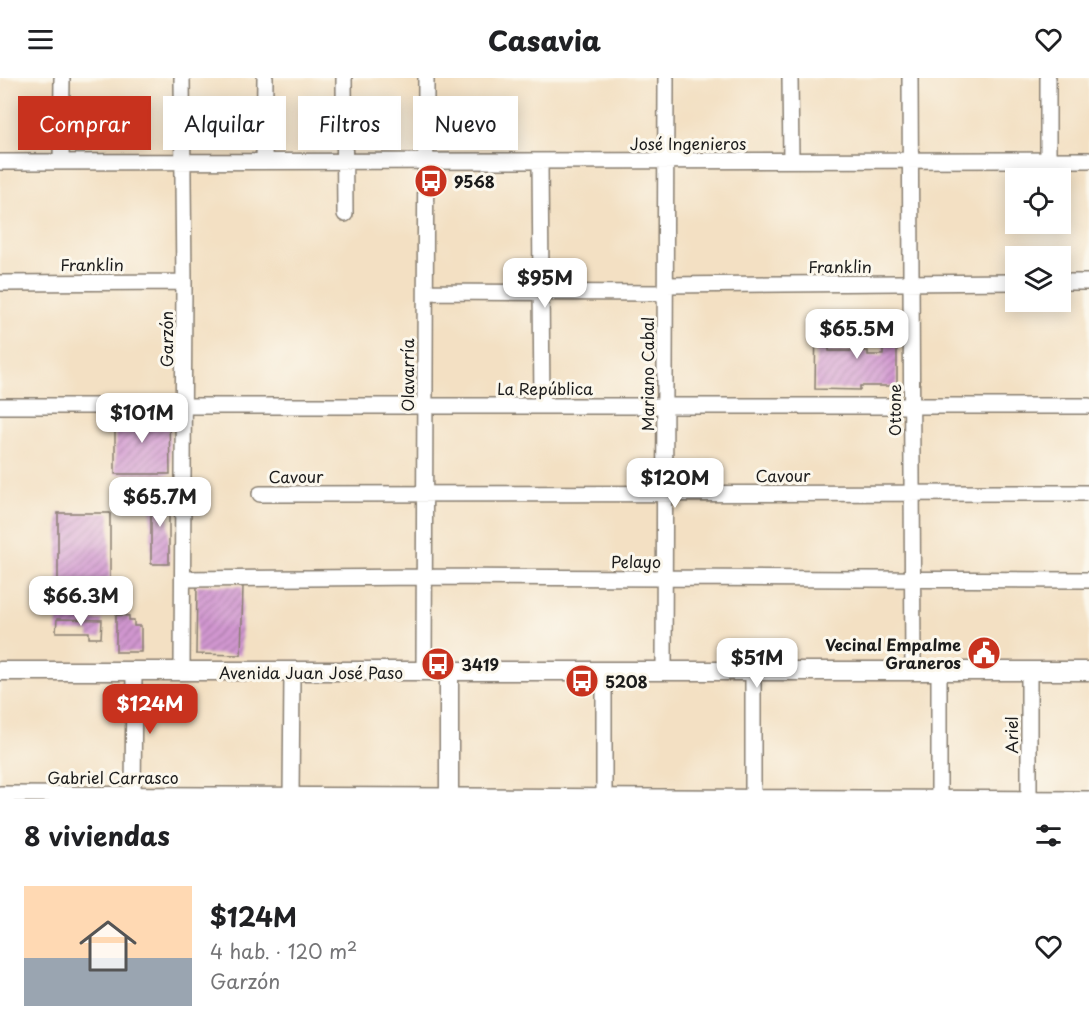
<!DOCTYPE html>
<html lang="es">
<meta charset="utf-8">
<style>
:root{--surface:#fff;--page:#f6f6f6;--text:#202124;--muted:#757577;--line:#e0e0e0;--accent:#c8321e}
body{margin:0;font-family:"Playpen Sans",sans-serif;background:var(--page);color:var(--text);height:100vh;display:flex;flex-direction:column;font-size:22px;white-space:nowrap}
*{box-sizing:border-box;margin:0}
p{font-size:20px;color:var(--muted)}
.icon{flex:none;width:33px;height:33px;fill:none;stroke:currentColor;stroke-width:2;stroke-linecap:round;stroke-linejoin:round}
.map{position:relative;height:721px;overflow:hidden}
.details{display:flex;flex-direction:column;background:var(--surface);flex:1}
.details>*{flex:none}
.guide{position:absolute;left:18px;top:18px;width:600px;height:54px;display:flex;gap:12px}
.tools{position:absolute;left:1005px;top:90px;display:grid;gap:12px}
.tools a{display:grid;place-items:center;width:66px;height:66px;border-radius:0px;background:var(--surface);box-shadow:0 3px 15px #0003;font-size:30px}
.price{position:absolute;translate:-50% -51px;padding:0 14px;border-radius:12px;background:#fff;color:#222;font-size:20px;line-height:39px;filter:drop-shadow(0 2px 3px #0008)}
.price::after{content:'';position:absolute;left:50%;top:36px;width:18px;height:14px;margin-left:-9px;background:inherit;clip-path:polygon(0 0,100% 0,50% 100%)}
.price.current{background:var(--accent);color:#fff}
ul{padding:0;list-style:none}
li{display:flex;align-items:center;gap:18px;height:150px;padding:0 24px}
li+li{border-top:2px solid var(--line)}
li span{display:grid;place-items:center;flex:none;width:168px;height:120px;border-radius:0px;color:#555}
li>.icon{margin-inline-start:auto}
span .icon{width:72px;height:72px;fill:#fffc;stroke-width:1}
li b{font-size:26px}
h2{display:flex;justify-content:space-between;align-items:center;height:72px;padding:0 24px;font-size:26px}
.pill{padding:0 21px;border-radius:0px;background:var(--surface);box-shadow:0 3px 15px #0003;font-size:21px;line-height:54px}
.pill.current{background:var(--accent);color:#fff}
header{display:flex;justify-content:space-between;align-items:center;height:78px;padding:0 24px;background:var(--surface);font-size:27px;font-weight:800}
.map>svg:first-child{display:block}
</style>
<header><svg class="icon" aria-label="menu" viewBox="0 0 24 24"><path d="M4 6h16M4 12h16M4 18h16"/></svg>Casavia<svg class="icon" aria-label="heart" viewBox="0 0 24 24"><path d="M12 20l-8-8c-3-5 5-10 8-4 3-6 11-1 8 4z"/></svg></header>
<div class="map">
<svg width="1089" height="721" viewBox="0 0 1089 721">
<defs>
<pattern id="building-hatch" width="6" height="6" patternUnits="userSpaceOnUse" patternTransform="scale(1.5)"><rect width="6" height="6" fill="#d197d0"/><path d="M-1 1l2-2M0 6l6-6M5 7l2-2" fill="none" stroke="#a97aa8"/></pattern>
</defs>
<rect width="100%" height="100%" fill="#fbf7ec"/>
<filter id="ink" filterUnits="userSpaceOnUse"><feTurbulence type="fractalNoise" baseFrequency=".0167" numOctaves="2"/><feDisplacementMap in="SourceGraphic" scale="12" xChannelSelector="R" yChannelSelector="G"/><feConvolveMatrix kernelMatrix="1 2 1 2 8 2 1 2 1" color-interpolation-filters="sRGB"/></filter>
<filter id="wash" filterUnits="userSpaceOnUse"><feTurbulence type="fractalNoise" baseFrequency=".008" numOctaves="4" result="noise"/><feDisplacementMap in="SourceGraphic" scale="24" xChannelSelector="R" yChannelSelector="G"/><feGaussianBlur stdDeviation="1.35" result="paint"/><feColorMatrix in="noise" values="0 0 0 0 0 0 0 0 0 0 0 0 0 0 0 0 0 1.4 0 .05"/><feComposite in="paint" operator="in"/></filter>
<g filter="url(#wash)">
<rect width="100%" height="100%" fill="#f3e0c3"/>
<g id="blocks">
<!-- building -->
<path fill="url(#building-hatch)" d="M816,241H829V273H868V277H883V262L870,261L871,241H897V308H860V312L815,311Z
M169,336L170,396H115V337Z
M151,413H169V486H151Z
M58,435H110V507H58Z
M197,507L243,508L241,577L196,576Z
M116,537L129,538V542H134V548H141V574H116Z
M57,541L102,542L101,560H89V554H56Z"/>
</g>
</g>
<g filter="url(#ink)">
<use href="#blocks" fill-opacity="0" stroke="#887e70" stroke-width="1.5"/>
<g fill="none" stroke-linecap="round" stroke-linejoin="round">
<defs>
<path id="minor" d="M182,0L184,204L182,593
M344,0L345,136
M790,0L791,82
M910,0L913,593
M1048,82V0
M264,83L265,0
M540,83L542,328
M0,84L1089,82
M61,84L62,0
M1060,204H1089
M0,205L184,204
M665,207L1016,204
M426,214L665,215
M0,328H1089
M260,416L1089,415
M183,501L425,499L1089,502
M664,593L666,0
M424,594L426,0
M0,716L1089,721
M133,721L134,593
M291,721L292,594
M604,721V593
M753,721V593
M939,721V593
M1029,721V593"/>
<path id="major" d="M0,593H1089
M449,721V593"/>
</defs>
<!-- minor casing -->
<use href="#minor" stroke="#887e70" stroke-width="18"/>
<!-- major casing -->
<use href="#major" stroke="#887e70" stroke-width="21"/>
<!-- minor -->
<use href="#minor" stroke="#fff" stroke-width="15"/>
<!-- major -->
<use href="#major" stroke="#fff" stroke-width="18"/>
</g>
</g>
<!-- icons -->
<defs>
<symbol id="bus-disc" viewBox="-11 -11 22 22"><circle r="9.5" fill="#c8321e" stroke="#fbf7ec"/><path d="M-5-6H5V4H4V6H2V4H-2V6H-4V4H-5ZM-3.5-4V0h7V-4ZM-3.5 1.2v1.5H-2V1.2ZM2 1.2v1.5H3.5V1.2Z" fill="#fff"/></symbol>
<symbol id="civic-disc" viewBox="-11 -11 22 22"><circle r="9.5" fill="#c8321e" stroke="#fbf7ec"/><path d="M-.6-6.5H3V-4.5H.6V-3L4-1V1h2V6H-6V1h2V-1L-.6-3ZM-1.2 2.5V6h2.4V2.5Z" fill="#fff"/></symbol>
</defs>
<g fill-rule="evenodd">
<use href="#bus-disc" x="412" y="84" width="38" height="38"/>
<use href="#civic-disc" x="965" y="556" width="38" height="38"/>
<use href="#bus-disc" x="419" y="567" width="38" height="38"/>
<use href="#bus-disc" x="563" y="584" width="38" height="38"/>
</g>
<g text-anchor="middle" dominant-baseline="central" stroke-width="6" stroke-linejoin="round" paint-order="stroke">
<!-- street labels -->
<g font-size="16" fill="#1c1c1c" stroke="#fbf7ec">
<text x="688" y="65">José Ingenieros</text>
<text x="92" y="186">Franklin</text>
<text x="840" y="188">Franklin</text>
<text transform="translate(166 261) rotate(-90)">Garzón</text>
<text transform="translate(647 296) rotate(-90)">Mariano Cabal</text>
<text transform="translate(407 297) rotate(-90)">Olavarría</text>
<text x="545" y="310">La República</text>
<text transform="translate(894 332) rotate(-90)">Ottone</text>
<text x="783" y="397">Cavour</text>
<text x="296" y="398">Cavour</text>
<text x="636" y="483">Pelayo</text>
<text x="311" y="594">Avenida Juan José Paso</text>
<text transform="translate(1011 657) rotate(-90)">Ariel</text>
<text x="113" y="699">Gabriel Carrasco</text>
</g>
<!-- poi labels -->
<g font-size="16" font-weight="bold" fill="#1c1c1c" stroke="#fbf7ec" text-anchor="start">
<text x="454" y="103">9568</text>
<text x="961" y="566" text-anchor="end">Vecinal Empalme<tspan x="961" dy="18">Graneros</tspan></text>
<text x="461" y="586">3419</text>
<text x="605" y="603">5208</text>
</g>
</g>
</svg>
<div class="tools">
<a><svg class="icon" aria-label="locate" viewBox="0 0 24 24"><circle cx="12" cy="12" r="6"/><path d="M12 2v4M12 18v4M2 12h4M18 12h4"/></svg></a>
<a><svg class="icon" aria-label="layers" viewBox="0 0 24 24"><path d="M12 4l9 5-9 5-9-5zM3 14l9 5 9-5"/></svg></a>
</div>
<b class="price" style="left:545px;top:231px">$95M</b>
<b class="price" style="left:857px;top:282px">$65.5M</b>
<b class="price" style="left:142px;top:366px">$101M</b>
<b class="price" style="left:675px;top:431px">$120M</b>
<b class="price" style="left:160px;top:450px">$65.7M</b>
<b class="price" style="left:81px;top:549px">$66.3M</b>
<b class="price" style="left:757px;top:611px">$51M</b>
<b class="price current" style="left:150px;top:657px">$124M</b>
<div class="guide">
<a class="pill current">Comprar</a>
<a class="pill">Alquilar</a>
<a class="pill">Filtros</a>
<a class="pill">Nuevo</a>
</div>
</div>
<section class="details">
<h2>8 viviendas<svg class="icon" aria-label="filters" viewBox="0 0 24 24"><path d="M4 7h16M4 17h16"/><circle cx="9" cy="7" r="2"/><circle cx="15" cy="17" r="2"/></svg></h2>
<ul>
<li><span style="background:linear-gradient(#ffd9b3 60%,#9aa5b1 0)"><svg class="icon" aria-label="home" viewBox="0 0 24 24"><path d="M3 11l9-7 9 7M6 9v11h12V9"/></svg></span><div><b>$124M</b><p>4 hab. · 120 m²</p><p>Garzón</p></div><svg class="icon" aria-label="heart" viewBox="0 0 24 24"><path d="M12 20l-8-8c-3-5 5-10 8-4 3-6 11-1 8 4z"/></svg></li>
</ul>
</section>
